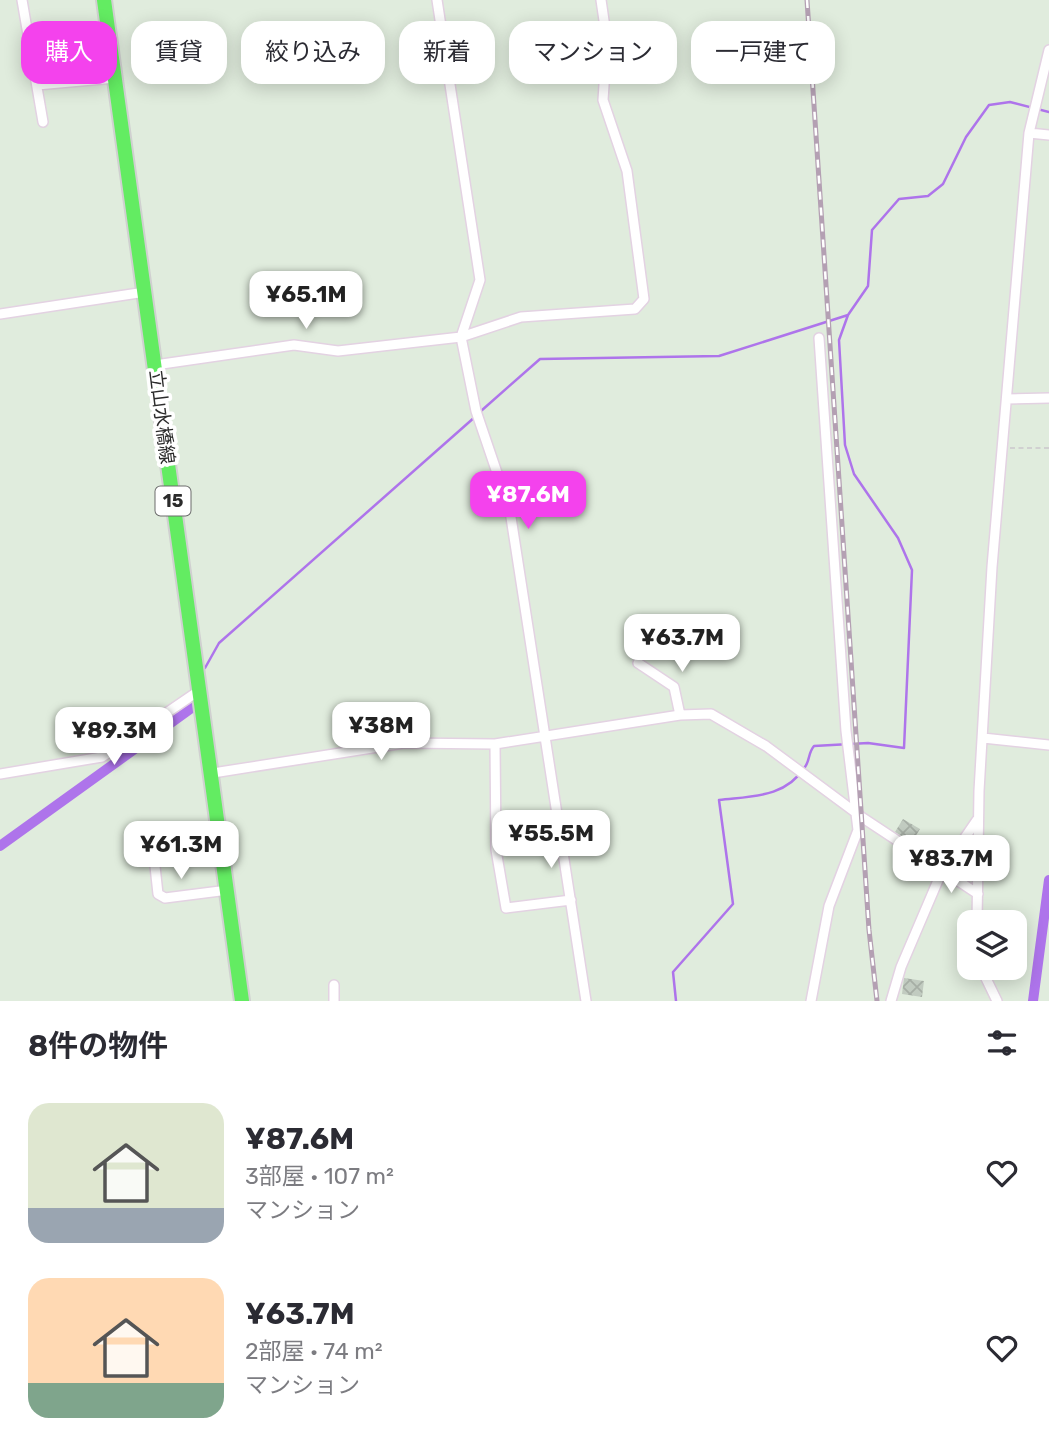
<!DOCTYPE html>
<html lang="ja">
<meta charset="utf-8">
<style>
:root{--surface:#fff;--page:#f7f7f7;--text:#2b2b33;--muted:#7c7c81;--accent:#f442ed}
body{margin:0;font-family:Rubik,"Noto Sans JP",sans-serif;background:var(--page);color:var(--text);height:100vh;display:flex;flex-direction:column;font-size:26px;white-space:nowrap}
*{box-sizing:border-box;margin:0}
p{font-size:23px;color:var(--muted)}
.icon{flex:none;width:38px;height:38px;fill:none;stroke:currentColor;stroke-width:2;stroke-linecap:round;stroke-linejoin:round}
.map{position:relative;height:1001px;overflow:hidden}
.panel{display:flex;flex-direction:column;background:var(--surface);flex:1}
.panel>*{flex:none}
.banner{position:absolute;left:21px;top:21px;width:1008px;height:63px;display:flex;gap:14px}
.fabs{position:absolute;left:957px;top:910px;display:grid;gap:14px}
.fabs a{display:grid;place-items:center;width:70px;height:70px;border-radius:14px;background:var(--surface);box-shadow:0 4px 18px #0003;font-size:35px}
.price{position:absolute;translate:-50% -60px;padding:0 16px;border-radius:14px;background:#fff;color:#222;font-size:23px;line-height:46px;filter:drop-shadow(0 2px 4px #0008)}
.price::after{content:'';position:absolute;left:50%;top:42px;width:21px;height:16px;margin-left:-10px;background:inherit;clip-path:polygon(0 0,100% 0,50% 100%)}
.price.selected{background:var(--accent);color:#fff}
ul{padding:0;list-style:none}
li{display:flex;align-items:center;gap:21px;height:175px;padding:0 28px}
li span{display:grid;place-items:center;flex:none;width:196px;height:140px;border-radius:21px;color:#555}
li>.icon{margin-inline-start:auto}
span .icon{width:84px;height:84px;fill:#fffc;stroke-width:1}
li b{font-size:30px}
h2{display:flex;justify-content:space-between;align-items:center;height:84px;padding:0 28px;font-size:30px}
.tag{padding:0 24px;border-radius:21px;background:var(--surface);box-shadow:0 4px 18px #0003;font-size:24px;line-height:63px}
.tag.selected{background:var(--accent);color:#fff}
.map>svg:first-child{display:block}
</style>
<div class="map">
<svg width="1049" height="1001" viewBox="0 0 1049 1001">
<defs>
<pattern id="building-cross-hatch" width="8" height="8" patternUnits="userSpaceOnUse" patternTransform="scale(1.75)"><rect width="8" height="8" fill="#c1cbc0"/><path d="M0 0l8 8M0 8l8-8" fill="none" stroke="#a6aea5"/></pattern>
</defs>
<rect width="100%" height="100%" fill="#e0ecdd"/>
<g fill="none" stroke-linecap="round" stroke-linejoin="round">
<!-- stream -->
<path stroke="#ae74eb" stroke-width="2.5" d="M481,411L540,359L719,356L848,315L868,286L872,230L899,199L928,196L943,184L966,137L989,105L1010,102L1049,112
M205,668L219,643L476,416
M676,1001L673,972L733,904L719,800C752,796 785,798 805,767C810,760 808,753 814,746L868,743L904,748L912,570L898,538L854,474L845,445L839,340L848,315"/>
<!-- canal -->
<path stroke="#ae74eb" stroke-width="10" d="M0,846L193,707L195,702
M1033,1001L1049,880"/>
</g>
<!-- building -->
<path fill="url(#building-cross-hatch)" d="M299,287L317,288V302L299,301Z
M903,819L920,829L912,842L895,832Z
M904,978L924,981L922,997L902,994Z"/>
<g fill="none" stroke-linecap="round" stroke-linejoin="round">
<defs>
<path id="street" d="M22,0L43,122
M437,0L480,280L461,337L476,411L510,511L586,1001
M37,85L115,78
M1029,133L1049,135
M0,314L145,292
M155,365L294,345L338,351L461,337L521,317L635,309L644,299L627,171L603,100L607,41L601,0
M1007,399L1049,398
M638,663L674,687L680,715
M983,738L1049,745
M495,744L496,850L506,908L571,900
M213,773L404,743L495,744L680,715L711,714L766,746L863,818L978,894
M0,774L102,757L200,690
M153,848L158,894L165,898L228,890
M977,922L979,791L992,567L1029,133L1049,50
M981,968L997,1001
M334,1001V985
M811,1001L829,906L858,830L846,731L819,338
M891,1001L901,967L942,871L977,820"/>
<path id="primary" d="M104,0L242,1001"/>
</defs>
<!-- street casing -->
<use href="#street" stroke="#e3d2e2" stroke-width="12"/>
<!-- primary casing -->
<use href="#primary" stroke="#d0d0d0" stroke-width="18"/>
<!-- path -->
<path stroke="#d0d0d0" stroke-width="2" stroke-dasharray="5 3.5" stroke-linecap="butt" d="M1010,448H1049"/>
<!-- street -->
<use href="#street" stroke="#fff" stroke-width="9"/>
<!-- primary -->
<use href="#primary" stroke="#63ec62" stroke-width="14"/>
<defs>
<path id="rail" d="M807,0L869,930L877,1001"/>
</defs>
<!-- rail casing -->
<use href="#rail" stroke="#b4a0b3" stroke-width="5"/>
<!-- rail -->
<use href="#rail" stroke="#fff" stroke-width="2.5" stroke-dasharray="8" stroke-linecap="butt"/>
</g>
<g text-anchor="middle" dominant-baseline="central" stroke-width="7" stroke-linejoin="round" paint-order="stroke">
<!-- shield labels -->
<rect fill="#fff" stroke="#6b6b6b" stroke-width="2" x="155.5" y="486.5" width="35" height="29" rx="5"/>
<g font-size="18" font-weight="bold" fill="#2b2b2b">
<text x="173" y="501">15</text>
</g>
<!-- street labels -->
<g font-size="19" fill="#2b2b2b" stroke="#fff">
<text transform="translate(162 417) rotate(83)">立山水橋線</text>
</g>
</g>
</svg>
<div class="fabs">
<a><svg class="icon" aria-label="layers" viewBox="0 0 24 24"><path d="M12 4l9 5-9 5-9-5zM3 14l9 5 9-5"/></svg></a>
</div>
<b class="price" style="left:306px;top:331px">¥65.1M</b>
<b class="price selected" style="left:528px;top:531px">¥87.6M</b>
<b class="price" style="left:682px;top:674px">¥63.7M</b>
<b class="price" style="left:381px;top:762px">¥38M</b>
<b class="price" style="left:114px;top:767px">¥89.3M</b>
<b class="price" style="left:551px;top:870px">¥55.5M</b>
<b class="price" style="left:181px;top:881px">¥61.3M</b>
<b class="price" style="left:951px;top:895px">¥83.7M</b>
<div class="banner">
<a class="tag selected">購入</a>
<a class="tag">賃貸</a>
<a class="tag">絞り込み</a>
<a class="tag">新着</a>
<a class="tag">マンション</a>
<a class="tag">一戸建て</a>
</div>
</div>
<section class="panel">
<h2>8件の物件<svg class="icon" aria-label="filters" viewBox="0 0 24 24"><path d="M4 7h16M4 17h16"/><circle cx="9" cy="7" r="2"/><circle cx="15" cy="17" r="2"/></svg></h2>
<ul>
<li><span style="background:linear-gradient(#dfe7d0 75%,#9aa5b1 0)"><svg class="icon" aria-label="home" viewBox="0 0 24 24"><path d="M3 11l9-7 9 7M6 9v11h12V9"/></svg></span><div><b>¥87.6M</b><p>3部屋 · 107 m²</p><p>マンション</p></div><svg class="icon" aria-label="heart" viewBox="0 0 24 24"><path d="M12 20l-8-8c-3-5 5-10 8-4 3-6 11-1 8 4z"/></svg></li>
<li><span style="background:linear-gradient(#ffd9b3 75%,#7fa58c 0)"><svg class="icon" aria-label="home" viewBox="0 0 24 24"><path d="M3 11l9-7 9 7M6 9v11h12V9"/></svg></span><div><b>¥63.7M</b><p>2部屋 · 74 m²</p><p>マンション</p></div><svg class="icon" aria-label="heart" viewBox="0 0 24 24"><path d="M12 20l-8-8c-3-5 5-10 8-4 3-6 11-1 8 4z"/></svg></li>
</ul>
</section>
